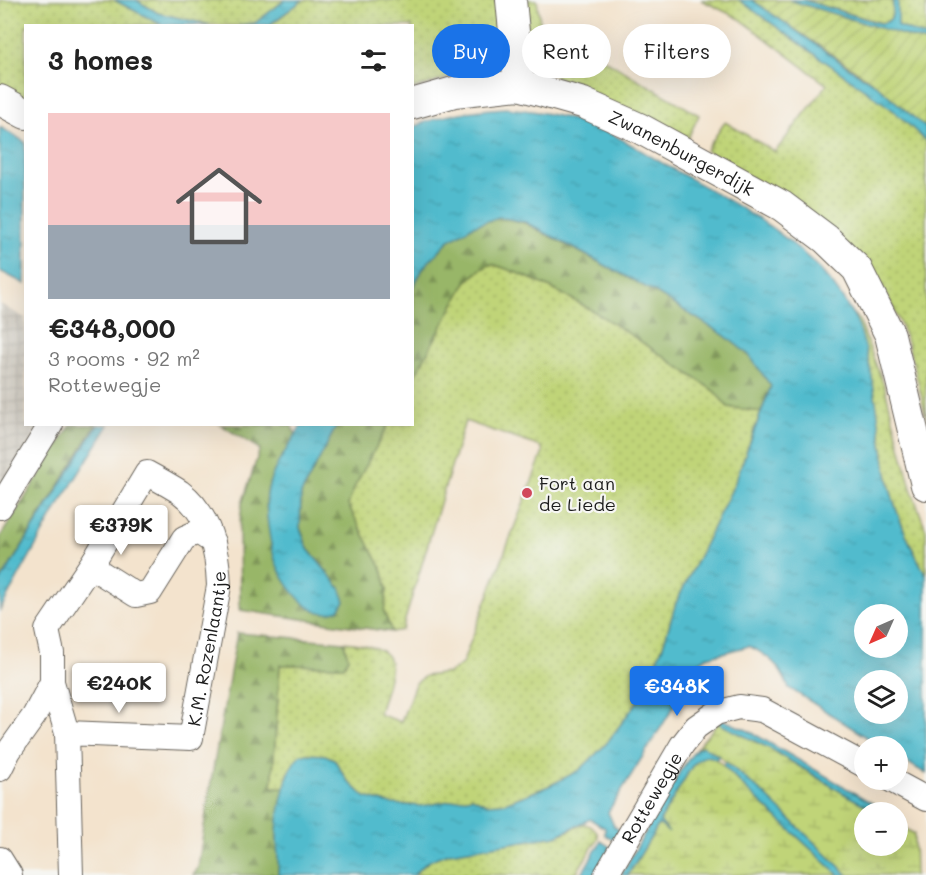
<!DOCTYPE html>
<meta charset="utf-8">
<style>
:root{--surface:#fff;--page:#f2f2f2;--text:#222;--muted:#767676;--accent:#1a73e8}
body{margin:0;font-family:Mali,sans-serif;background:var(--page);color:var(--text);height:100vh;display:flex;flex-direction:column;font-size:22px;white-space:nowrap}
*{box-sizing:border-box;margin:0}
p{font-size:20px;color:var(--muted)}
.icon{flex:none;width:33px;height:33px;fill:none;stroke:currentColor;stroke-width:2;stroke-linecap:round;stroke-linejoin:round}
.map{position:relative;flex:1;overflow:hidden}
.side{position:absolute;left:24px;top:24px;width:390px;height:402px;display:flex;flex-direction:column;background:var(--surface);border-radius:0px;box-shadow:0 6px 24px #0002}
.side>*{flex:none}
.banner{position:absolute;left:432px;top:24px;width:404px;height:54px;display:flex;gap:12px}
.needle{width:39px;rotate:225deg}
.tools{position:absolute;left:854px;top:604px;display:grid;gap:12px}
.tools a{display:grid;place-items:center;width:54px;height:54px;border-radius:50%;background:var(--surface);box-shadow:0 6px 24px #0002;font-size:30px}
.price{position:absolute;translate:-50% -51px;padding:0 14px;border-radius:6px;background:#fff;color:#222;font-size:20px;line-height:39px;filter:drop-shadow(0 2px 3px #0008)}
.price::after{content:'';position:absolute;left:50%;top:36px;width:18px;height:14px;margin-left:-9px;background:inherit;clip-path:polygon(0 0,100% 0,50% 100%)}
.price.current{background:var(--accent);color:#fff}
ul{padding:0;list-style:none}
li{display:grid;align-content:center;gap:12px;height:318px;padding:0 24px}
li span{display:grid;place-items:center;height:186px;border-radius:0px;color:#555}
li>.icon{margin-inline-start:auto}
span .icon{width:108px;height:108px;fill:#fffc;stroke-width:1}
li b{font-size:26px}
h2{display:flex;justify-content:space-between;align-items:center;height:72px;padding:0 24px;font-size:26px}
.chip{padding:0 21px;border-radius:27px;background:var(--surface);box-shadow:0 6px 24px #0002;font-size:21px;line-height:54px}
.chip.current{background:var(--accent);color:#fff}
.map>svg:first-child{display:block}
</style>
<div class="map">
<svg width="926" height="875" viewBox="0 0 926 875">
<defs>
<pattern id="industrial-grid" width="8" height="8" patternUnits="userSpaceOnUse" patternTransform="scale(1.5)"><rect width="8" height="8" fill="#c9c3b8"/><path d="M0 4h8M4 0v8" fill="none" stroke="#aca79e"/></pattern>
<pattern id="grass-dots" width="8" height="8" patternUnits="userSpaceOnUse" patternTransform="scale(1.5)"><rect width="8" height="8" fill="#c0d478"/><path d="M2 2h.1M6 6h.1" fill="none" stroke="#a4b567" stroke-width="1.8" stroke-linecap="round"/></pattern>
<pattern id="forest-firs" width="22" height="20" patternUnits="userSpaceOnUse" patternTransform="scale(1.5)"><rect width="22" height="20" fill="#98b668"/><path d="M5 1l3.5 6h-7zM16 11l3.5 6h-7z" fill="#7b9355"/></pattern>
<pattern id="wetland-marsh" width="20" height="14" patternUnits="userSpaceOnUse" patternTransform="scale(1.5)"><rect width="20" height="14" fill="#c0d478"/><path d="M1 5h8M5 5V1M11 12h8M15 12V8" fill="none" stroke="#a4b567"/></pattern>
<pattern id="garden-furrows" width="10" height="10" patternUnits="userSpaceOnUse" patternTransform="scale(1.5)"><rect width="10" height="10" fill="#c0d478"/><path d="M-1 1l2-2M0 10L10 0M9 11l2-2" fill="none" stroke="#a4b567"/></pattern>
<pattern id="water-ripples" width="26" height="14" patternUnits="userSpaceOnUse" patternTransform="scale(1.5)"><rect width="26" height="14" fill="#51bbcd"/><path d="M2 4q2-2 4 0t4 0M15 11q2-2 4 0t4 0" fill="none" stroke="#46a0af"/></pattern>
</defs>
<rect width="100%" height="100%" fill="#f6f6f2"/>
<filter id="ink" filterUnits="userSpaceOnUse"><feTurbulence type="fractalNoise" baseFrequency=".0167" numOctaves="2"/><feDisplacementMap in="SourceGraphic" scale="12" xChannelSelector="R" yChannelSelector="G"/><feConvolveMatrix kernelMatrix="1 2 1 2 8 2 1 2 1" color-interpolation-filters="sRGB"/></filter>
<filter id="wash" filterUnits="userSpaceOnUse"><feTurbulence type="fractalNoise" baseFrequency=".008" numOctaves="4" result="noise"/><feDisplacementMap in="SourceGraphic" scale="24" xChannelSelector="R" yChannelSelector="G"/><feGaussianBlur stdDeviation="1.35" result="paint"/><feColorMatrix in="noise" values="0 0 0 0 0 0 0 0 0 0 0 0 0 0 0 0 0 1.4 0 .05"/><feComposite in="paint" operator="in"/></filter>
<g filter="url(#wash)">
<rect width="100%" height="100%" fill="#f3e3cd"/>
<!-- industrial -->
<path fill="url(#industrial-grid)" d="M0,304L25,318L26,424L41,425L0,490Z"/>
<!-- grass -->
<path fill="url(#grass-dots)" stroke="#6e784a" stroke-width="1.5" d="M0,0H114L162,25L26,26L25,106L0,91Z
M136,0H285L255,23L239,26L210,25L158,13Z
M303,0H503L505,37L496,57L482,71L447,78L413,89L412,26H269Z
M522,0H537L540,22L699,115L687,140L565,82L541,68L531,53Z
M701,0H739L893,110L926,141V418C915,366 905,321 875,275L706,150L725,122L775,152L827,85L740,19Z
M803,0H893V12L890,20L882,23Z
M898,0H926V37L898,26Z
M492,264C570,288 647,346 714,391L728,407L761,412L734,485L676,603L663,646L638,701L606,744L580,770L549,786L505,803L486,804L472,797L422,806L391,804L365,797L347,780L334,759L325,755L302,754L289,770L285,787L272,788L280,665L343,666L348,658L344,642C407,648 392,665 379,714L401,722L415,684L425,676L449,673L462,664L543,452L541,447L465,421L402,630L392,632L384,612L387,589L382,569L348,505L354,486L388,425L412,424L413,379L466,282L481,269Z
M852,313L859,320L885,388L911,488L926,530V575C909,544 893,508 887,473C879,431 876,388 864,347C861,335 858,323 852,313Z
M584,824C593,826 597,829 598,838L575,875H414C424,862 434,858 449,853L556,836Z"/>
<!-- forest -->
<path fill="url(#forest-firs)" stroke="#5a6942" stroke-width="1.5" d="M499,217L525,223L653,291L724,335L749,355L771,386L761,412L728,407L714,391C647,346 570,288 492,264L481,269L466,282L413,379V287L424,267L448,241L473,226Z
M71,425H96L0,582V537Z
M221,425H291L296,435C284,453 271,472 267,493C264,515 272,541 276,562L340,588L308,549L300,528L301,494L337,425H388L355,486L348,505L382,569L387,589L384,612L392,632L240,610L239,530L242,504L260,449Z
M237,633L344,642L348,658L344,666L280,665L272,787H285L277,837L279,865L278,875H193L198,868L209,793Z"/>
<!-- wetland -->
<path fill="url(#wetland-marsh)" stroke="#6e784a" stroke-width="1.5" d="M718,723L771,749L848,796L880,813H864V846H897V823L914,834L915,875H848L764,794L719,756L702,746L695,750Z
M704,756L713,757L723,765L746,789L839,875H628L659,824H661L660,821L692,766L699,759Z"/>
<!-- garden -->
<path fill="url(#garden-furrows)" stroke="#6e784a" stroke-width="1.5" d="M752,0H789L926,42V128L874,83Z"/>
<!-- water -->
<path fill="url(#water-ripples)" stroke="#366c74" stroke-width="1.5" fill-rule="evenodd" d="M114,0H136L158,13L210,25H162Z
M285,0H303L269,25H239L255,23Z
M739,0H752L858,74L874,83L926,128V141L893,110Z
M789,0H803L879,23C894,24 893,12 893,0H898V26L926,37V42Z
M506,108C539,111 572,117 603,130C626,140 649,156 671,168C735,204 805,238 845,302C849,309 854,315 857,322C876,371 877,423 887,474C893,509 909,544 926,575V774L897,756V747H882L789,688C779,665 771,657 749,646L707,657L693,666L680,697L608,812L614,826L619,830L614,840L605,835V828L590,819L556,836L449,853C434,858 424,862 414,875H278C279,862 277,850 277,837C277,816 285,767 301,754L325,755L334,759L347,780L365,797L391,804L422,806L472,797L486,804L505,803L549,786L580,770L606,744L638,701L663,646L676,603L734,485L771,386L749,355L724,335L653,291L525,222L499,217L473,226L448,241L424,267L413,287V127C442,114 473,110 506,108ZM864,615H897V648H864ZM864,681H897V714H864Z
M0,127L25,142V284L0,271Z
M98,425H109L54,513L0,610V582Z
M301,425H337L301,494L300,528L308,549L340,588L345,601L339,610C336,611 330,613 326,613C303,612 284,582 276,563C270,546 265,512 267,495C270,468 290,447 301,425Z
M721,719L749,731L889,813H880L848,796L771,749L718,723Z
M702,746L719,756L716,759C706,753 699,758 692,766L660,821L669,833L659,824L628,875H621L681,770L695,750Z
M726,762L764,794L848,875H839L746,789L723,765Z
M601,841L610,847L594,875H581Z"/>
</g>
<g filter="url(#ink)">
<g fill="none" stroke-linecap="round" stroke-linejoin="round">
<defs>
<g id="minor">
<path d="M0,507L51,424"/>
<path d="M52,682L67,733"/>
<path d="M0,769L9,751L34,716L52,682V653L47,630L95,559"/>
<path d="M891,780L926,799"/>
<path d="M0,859L10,875"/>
<path id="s1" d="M71,875L67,733L191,738L219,586C218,552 209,513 180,492C169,485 158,479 147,473L95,559L98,571L136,595L150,592L184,538L198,532L213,542"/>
<path id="s2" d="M606,875L682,745L696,727L716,713L739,707L762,710L864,765"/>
</g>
<g id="tertiary">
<path d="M511,0L519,85"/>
<path d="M0,100L26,114"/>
<path id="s3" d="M412,104L454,92L519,85L583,103L639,128L782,206L826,239L857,269L890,335L926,485"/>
</g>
</defs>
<!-- minor casing -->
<use href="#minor" stroke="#67625a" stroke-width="26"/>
<!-- tertiary casing -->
<use href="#tertiary" stroke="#67625a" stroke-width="32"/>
<!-- minor -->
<use href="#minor" stroke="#fff" stroke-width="24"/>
<!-- tertiary -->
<use href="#tertiary" stroke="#fff" stroke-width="30"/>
</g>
</g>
<!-- markers -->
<circle fill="#d1495b" stroke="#f6f6f2" stroke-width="2" cx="527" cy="493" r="6"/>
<g text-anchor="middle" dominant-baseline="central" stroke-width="4.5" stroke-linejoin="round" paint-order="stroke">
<!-- street labels -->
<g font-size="18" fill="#1c1c1c" stroke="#f6f6f2">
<text stroke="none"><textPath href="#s3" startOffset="286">Zwanenburgerdijk</textPath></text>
<text stroke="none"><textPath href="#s1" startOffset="357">K.M. Rozenlaantje</textPath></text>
<text stroke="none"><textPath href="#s2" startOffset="90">Rottewegje</textPath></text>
</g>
<!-- poi labels -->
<g font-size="18" fill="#1c1c1c" stroke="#f6f6f2" text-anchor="start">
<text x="539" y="483">Fort aan<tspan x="539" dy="21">de Liede</tspan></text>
</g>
</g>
</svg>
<div class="tools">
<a><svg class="needle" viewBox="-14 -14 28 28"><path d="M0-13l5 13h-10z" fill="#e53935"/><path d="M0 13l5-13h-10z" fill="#767676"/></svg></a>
<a><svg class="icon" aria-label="layers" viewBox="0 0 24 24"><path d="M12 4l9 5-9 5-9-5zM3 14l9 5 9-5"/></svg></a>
<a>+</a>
<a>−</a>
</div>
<b class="price" style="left:121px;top:556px">€379K</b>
<b class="price" style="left:119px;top:714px">€240K</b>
<b class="price current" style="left:677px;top:717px">€348K</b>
<div class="banner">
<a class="chip current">Buy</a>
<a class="chip">Rent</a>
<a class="chip">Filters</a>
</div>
<section class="side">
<h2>3 homes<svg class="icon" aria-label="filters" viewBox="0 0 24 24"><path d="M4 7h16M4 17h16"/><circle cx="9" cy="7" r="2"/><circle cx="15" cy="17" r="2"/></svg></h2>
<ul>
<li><span style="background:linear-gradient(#f6c9c9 60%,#9aa5b1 0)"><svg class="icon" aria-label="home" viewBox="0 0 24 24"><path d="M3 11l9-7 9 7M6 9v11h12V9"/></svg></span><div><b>€348,000</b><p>3 rooms · 92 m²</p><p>Rottewegje</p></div></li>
</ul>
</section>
</div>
